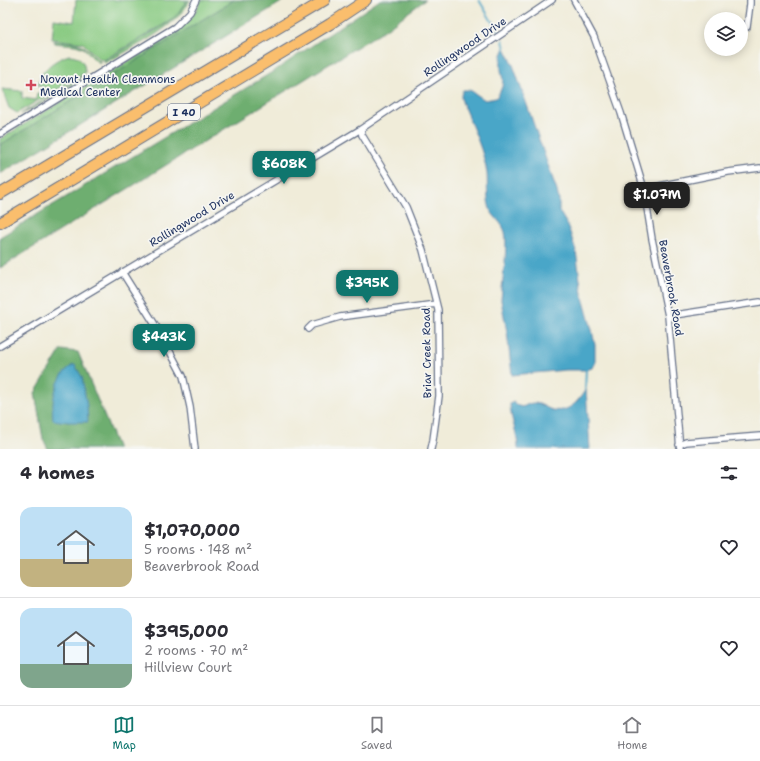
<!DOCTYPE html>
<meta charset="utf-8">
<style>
:root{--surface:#fff;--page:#f7f7f7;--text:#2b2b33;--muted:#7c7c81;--line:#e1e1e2;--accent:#0f766e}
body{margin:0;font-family:"Shantell Sans",sans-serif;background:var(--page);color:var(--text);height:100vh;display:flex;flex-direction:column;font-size:15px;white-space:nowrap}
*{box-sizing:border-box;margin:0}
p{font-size:13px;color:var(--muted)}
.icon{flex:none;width:22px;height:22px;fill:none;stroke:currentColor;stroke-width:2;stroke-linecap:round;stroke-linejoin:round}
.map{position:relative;height:449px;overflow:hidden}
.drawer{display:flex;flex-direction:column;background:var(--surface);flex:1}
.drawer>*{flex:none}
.tools{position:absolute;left:704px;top:12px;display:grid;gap:8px}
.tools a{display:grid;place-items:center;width:44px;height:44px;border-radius:50%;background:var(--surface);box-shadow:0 2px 10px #0003;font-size:20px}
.price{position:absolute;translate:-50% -34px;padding:0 9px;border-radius:8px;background:var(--accent);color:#fff;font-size:13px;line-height:26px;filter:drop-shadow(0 1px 2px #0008)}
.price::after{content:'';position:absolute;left:50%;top:24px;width:12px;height:9px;margin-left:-6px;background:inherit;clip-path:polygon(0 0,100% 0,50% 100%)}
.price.current{background:#222;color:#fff}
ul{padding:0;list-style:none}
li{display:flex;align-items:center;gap:12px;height:100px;padding:0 20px}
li+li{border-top:1px solid var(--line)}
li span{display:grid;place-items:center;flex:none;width:112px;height:80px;border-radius:12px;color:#555}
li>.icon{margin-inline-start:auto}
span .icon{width:48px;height:48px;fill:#fffc;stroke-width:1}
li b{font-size:17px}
h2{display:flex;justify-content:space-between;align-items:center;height:48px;padding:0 20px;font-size:17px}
.dock{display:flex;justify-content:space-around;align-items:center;height:56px;border-top:1px solid var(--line);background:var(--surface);font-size:11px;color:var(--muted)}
.dock a{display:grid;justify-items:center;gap:2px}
.dock .current{color:var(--accent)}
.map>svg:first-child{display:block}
</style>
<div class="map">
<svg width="760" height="449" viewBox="0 0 760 449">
<rect width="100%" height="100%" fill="#f6f6f2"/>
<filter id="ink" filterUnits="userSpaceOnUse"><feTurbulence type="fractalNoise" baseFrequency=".025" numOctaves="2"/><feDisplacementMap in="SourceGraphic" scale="8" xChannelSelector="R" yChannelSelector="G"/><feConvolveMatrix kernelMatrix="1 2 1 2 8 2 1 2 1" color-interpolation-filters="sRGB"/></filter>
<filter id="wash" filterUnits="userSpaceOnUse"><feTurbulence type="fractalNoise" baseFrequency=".012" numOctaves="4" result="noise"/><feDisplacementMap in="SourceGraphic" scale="16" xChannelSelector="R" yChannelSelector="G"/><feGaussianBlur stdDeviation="0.9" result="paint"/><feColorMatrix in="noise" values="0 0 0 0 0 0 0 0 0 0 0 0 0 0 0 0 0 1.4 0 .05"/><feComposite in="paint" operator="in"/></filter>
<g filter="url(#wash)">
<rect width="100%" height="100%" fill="#f0ecd9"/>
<!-- green -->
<path fill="#89ca82" stroke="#527c70" d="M76,0H187L179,13L170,21L104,60L99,59L83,43L52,39L54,19L74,22Z
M188,0H190C177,27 138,44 113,59L104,63L103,61L108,59L170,22L178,14Z
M201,0H234L0,145V139L173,34C185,25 195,15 201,0Z
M54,41C64,42 79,41 87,49C92,53 95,59 101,62L100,63C93,60 90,54 85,49C77,43 65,45 55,43Z
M69,55C80,55 85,62 85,73L17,113L9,108L2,89L22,91V98L36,100L37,93H44L45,87L38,86C40,70 54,60 69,55Z
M83,76L80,80L32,109L21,114Z"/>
<!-- forest -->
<path fill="#6eae70" stroke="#446e67" d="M234,0H285L0,174V145Z
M380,0H425L386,29L0,268V237L274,71Z
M61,350L78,352L118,449H48L43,439L35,393Z"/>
<!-- water -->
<path fill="#49a6c8" stroke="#326a93" d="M505,48L512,62L557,191L559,201V211L568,226L576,251L582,294L592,330L595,345V363L592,368L586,370H566L512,375L507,332L501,300L504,268L505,265C505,255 507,242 505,232C502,222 493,217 490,209C486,197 488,184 487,173C484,152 474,131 466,112C464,105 458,97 463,90H470L485,100L496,98C509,79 499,78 501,60C501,56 503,52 505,48Z
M73,365H75L82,377L87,406L88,422H68L53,420C51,401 56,375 73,365Z
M586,389L590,449H518C518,433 510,419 510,404L513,402C525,412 523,403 535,403C542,404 546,408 552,410C570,413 578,401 586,389Z"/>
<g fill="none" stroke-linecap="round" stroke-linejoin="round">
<!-- stream -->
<path stroke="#49a6c8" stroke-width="2" d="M479,0L494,25L499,30
M503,40L505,49
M585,391L586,369"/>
</g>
</g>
<g filter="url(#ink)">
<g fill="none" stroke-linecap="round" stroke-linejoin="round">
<defs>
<path id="street" d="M574,0L594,37L621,113L644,189L652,239L668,316L680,449
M747,27L750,4V0
M361,129L362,135L406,207L423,250L438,310L439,396L433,440L431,449
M0,134L175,27L190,12L196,0
M644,189L728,172L760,168
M122,272L159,331L183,376L190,407L195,449
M668,316L760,302
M308,329L312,325L340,317L436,304
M0,346L361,129L552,0
M679,445L686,442L760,436"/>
<path id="highway" d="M0,194L325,0
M0,223L330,24L366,0"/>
</defs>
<!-- street casing -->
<use href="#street" stroke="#667189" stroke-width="8"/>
<!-- highway casing -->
<use href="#highway" stroke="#667189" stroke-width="12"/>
<!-- street -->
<use href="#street" stroke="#fff" stroke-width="5.5"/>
<!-- highway -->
<use href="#highway" stroke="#fabe6d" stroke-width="10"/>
</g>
</g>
<!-- markers -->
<path fill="#d1495b" stroke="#f6f6f2" stroke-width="1.5" d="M29 79h4v4h4v4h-4v4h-4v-4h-4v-4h4z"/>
<g text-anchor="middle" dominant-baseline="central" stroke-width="3.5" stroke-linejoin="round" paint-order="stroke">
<!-- shield labels -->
<rect fill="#f6f6f2" stroke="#5d6b8a" stroke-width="1" x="168" y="104" width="32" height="16" rx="3"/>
<g font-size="10" font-weight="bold" fill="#1b2f5e">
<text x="184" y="112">I 40</text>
</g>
<!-- street labels -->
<g font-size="11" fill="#1b2f5e" stroke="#f6f6f2">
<text transform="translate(465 47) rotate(-34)">Rollingwood Drive</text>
<text transform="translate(192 219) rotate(-31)">Rollingwood Drive</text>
<text transform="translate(671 288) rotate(80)">Beaverbrook Road</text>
<text transform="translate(427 353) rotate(-91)">Briar Creek Road</text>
</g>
<!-- poi labels -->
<g font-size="11" fill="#1b2f5e" stroke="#f6f6f2" text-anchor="start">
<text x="40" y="79">Novant Health Clemmons<tspan x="40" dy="13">Medical Center</tspan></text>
</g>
</g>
</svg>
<div class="tools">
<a><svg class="icon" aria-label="layers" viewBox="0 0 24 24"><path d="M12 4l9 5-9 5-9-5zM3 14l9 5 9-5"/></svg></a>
</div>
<b class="price" style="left:284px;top:185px">$608K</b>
<b class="price current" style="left:657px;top:216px">$1.07M</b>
<b class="price" style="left:367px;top:304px">$395K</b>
<b class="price" style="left:164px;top:358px">$443K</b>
</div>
<section class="drawer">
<h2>4 homes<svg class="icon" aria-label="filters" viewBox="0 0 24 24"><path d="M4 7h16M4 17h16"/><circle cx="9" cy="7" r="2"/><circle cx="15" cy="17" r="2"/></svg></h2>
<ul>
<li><span style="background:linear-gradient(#bfe0f5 65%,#c2b280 0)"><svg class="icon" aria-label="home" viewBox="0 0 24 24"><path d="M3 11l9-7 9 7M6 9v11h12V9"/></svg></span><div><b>$1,070,000</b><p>5 rooms · 148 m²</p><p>Beaverbrook Road</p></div><svg class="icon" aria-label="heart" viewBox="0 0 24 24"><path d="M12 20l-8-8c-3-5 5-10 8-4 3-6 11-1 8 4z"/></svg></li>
<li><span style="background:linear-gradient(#bfe0f5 70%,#7fa58c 0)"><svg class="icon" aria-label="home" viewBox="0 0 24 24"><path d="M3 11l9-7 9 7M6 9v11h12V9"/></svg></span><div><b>$395,000</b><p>2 rooms · 70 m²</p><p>Hillview Court</p></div><svg class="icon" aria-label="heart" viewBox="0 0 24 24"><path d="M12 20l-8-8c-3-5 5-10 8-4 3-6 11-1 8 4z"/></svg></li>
</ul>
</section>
<nav class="dock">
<a class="current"><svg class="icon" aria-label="map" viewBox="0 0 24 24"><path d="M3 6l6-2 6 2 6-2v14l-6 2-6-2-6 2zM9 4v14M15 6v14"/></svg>Map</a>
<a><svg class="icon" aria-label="saved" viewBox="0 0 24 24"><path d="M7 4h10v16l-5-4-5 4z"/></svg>Saved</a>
<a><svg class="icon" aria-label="home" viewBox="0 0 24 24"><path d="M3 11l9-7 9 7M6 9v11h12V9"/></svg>Home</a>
</nav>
